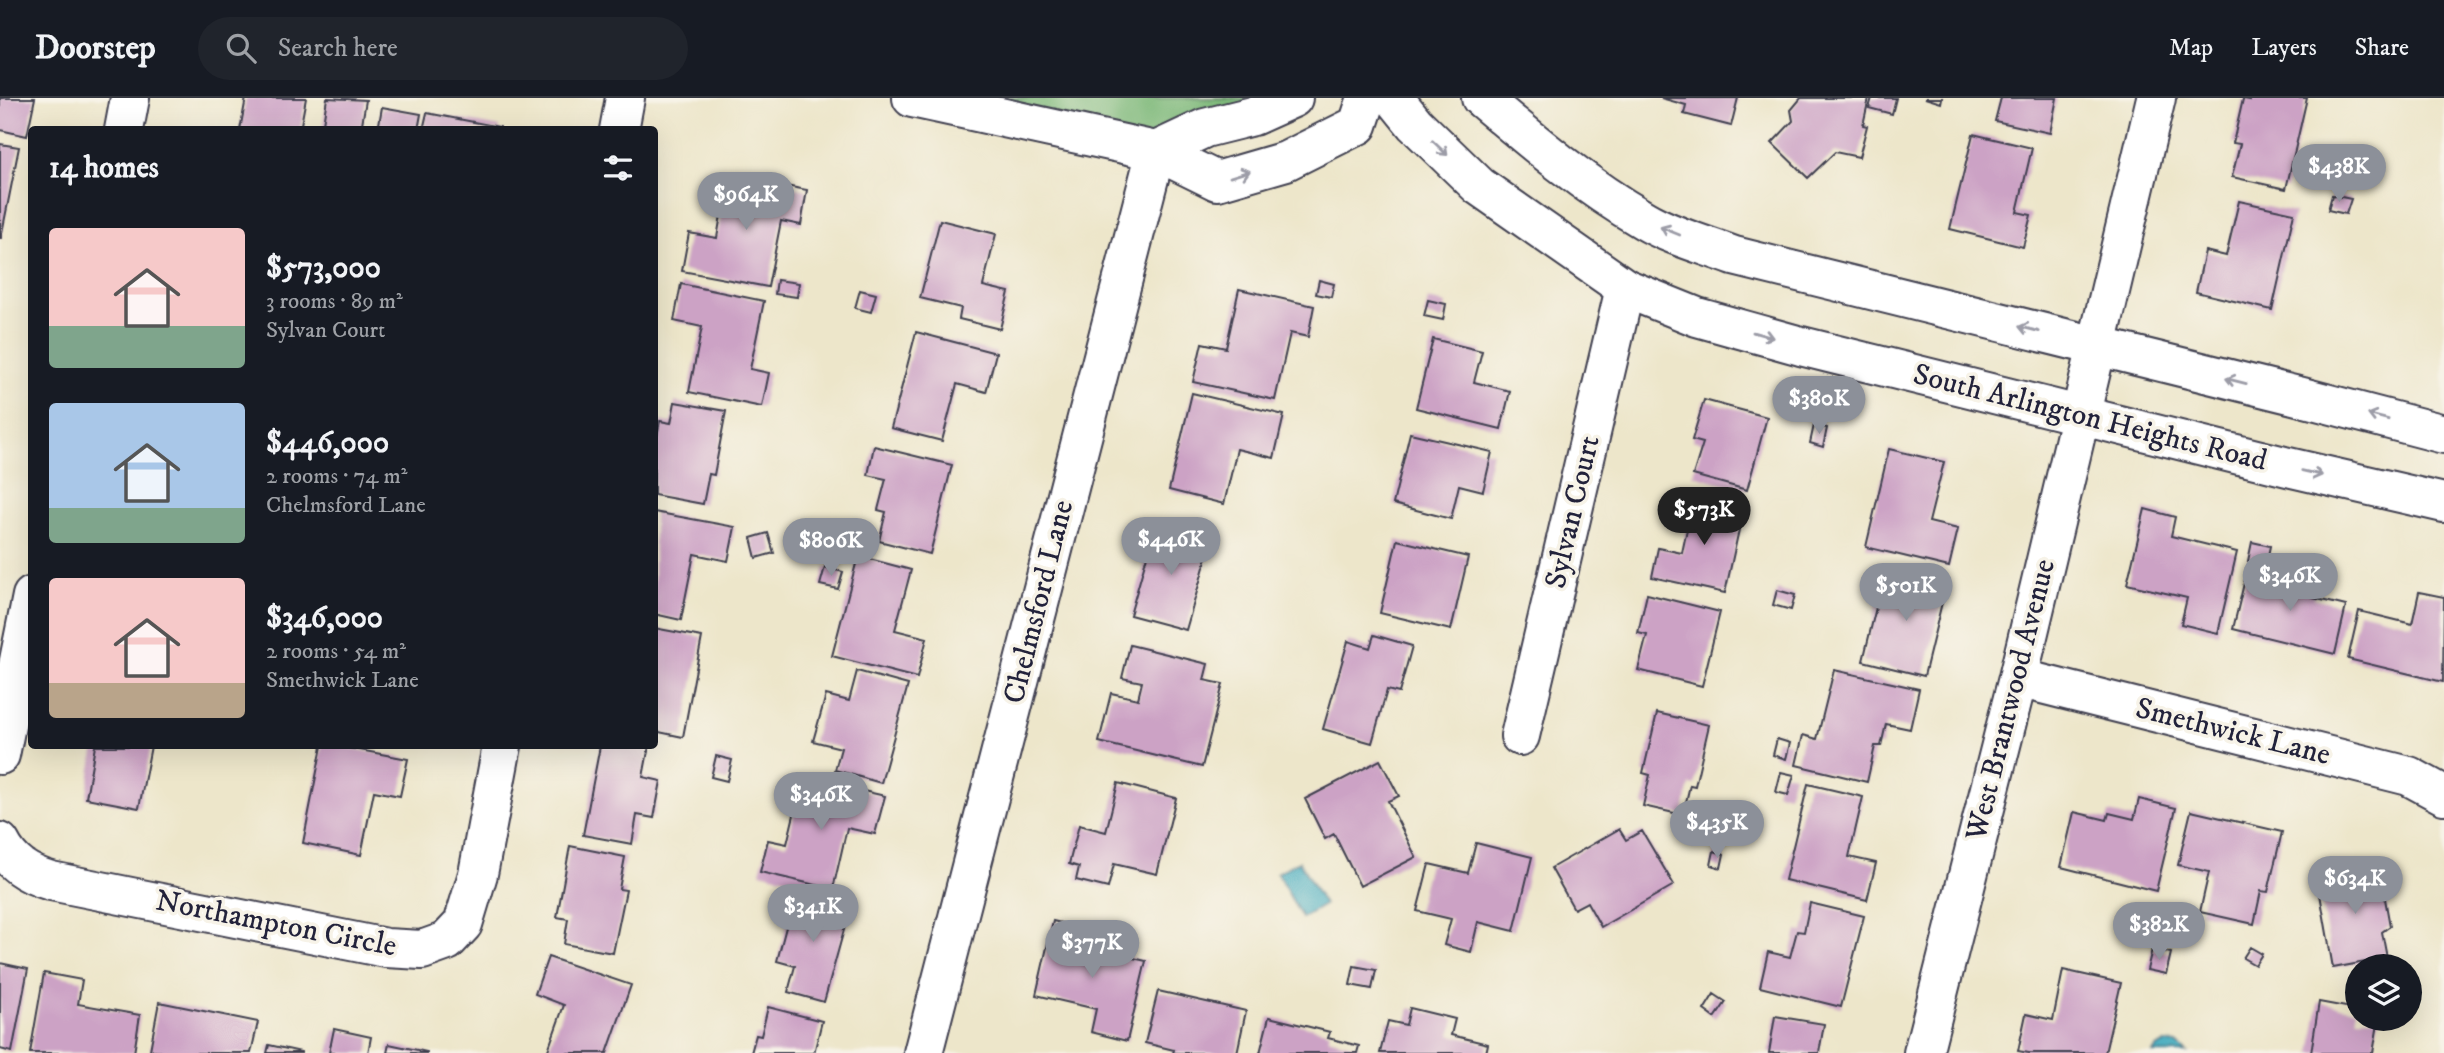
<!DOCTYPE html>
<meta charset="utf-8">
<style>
:root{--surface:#171b24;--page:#20242c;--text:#f1f3f6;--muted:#9ea1a6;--line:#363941;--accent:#8c9099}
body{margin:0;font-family:"IM FELL DW Pica",serif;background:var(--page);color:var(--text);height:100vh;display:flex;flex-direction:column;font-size:26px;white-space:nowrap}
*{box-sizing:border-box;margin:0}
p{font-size:23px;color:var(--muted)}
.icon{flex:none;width:38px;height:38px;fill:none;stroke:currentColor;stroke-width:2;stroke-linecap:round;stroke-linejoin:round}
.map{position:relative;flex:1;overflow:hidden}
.sheet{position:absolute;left:28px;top:28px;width:630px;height:623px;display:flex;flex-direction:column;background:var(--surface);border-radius:7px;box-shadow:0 7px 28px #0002}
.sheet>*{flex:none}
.tools{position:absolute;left:2345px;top:856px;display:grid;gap:14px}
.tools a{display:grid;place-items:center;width:77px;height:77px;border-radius:50%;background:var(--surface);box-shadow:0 7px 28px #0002;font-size:35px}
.price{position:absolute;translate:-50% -60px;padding:0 16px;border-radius:24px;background:var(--accent);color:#fff;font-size:23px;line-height:46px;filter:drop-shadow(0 2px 4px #0008)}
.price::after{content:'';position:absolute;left:50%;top:42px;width:21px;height:16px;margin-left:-10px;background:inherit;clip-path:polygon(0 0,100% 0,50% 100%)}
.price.on{background:#222;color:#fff}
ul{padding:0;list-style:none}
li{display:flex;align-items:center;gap:21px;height:175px;padding:0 21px}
li span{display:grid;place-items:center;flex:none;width:196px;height:140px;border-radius:7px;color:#555}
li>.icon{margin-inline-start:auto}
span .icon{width:84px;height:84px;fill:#fffc;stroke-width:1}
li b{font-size:30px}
h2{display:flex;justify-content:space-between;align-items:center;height:84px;padding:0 21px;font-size:30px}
header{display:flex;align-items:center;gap:42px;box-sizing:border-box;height:98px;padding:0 35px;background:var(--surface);border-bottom:2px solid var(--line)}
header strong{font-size:33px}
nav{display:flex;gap:38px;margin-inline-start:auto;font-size:24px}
.search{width:490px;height:63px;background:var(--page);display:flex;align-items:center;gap:18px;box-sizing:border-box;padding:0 24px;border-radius:38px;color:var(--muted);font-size:26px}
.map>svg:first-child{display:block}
</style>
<header>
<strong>Doorstep</strong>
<div class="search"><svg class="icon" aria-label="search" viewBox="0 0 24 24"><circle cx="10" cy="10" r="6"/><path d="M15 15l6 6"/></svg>Search here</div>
<nav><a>Map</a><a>Layers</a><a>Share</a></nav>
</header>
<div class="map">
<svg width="2444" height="955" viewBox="0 0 2444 955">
<rect width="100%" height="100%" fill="#f7f3e8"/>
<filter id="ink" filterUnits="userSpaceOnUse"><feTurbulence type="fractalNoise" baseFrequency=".0143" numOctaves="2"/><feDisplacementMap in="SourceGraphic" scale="14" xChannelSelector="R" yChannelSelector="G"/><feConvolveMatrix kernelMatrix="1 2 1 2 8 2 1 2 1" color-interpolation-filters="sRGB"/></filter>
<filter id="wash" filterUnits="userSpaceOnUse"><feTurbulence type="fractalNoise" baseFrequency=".00686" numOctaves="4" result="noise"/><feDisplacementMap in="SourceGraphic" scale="28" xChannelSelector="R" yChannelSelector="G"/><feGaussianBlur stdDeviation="1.57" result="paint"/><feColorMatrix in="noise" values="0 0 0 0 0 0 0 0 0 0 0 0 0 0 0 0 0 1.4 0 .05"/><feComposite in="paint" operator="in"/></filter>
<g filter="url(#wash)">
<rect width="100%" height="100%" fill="#ede6ca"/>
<!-- forest -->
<path fill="#7ab777" stroke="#4e6c59" stroke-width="2" d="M993,0H1296L1156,53Z"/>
<!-- water -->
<path fill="#3faabe" stroke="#30667c" stroke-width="2" d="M1299,763L1324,807L1302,820L1277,775Z
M2166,945L2177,946L2187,955H2153L2156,950Z"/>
<g id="blocks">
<!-- building -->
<path fill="#cca2c5" d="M0,0H35L27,38L0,32Z
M246,0H306L300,32H240Z
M327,0L366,2L361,32H322Z
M1661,0H1738L1731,28L1684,16L1686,7Z
M1801,0H1869L1863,27L1867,28L1859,59L1835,54L1808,80L1772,45L1793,23L1791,12Z
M1872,0H1896L1892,16L1869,10Z
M1925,0H1942L1941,5Z
M2001,0H2057L2050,35L1995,23Z
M2250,0H2307L2286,91L2232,79L2240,46L2233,45L2243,1L2250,2Z
M382,9L421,16L418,32H378Z
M427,15L500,29V32H423Z
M1973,36L2032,50L2017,114L2031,117L2023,149L1950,131Z
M0,46L19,49L1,140H0Z
M728,77L807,92L801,127L781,123L768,189L682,173L689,135L717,140Z
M2332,97L2351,101L2346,116L2328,112Z
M2239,103L2294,115L2272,212L2196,194L2205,153L2226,158Z
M940,122L996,136L983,188L1009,194L1000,231L959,221L961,210L920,200Z
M777,182L799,185L797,199L775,196Z
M1319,182L1334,186L1331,199L1316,196Z
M681,186L764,203L750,271L769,275L762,309L689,294L702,229L674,223Z
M1239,191L1314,208L1308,239L1290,235L1275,302L1193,284L1202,245L1226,250Z
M860,192L876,196L871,214L855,210Z
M1428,202L1446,206L1443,222L1424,218Z
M916,234L996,255L986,294L957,286L942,343L891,330Z
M1433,241L1482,253L1474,284L1510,293L1501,331L1416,310Z
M1192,295L1284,317L1274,360L1237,351L1224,406L1169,392Z
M1704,302L1767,319L1747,392L1693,377L1703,345L1692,342Z
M675,304L726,313L714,377L709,376L703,406L654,397V354L660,323L671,325Z
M1814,327L1827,330L1823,349L1810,345Z
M1410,335L1492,354L1483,393L1459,387L1451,421L1393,406Z
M874,348L952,367L930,456L879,443L886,414L878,412L886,381L868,377Z
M1889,351L1944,364L1929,424L1958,431L1949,469L1866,449Z
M1694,398L1744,409L1725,495L1652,479L1658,450L1682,455Z
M2145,411L2175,419L2171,438L2237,454L2218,535L2181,526L2187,500L2127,486Z
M654,414L735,429L728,463L694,456L681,522L654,516Z
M1156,426L1212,441L1186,532L1130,517Z
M768,435L774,455L756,460L751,440Z
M1397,442L1468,459L1451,532L1380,515Z
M2252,444L2270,448L2266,467L2248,463Z
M858,458L911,472L895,532L927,540L917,580L832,558Z
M825,469L843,474L838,491L820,487Z
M1892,470L1947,484L1924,578L1863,563L1878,501L1885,502Z
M2293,473L2318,478L2313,500L2346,508L2335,556L2233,531L2246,477L2289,487Z
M1777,492L1795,497L1791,512L1773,507Z
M2419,494L2444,499L2443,584L2348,561L2359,513L2412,526Z
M1647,496L1720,514L1702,588L1638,572L1647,537L1638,535Z
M654,530L702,539L683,639L654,633Z
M1374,537L1412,548L1399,595L1387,592L1372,645L1323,631L1348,543L1370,550Z
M1130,547L1208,566L1204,582L1223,586L1202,669L1099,644L1111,595L1138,601L1142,584L1122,580Z
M1834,572L1919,591L1910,631L1886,626L1881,648H1875L1867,684L1796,667L1803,637L1817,641Z
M857,573L908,587L881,685L835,672L841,650L813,643L826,597L849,603Z
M1657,615L1709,627L1695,688L1690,687L1683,717L1643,708L1650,677L1643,675Z
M1777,641L1790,645L1786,661L1773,657Z
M95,648H151L139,710L86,700Z
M322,648H338L408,661L400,698L374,693L361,757L303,745Z
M600,648H649L643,679L661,683L654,720L637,717L632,746L583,737Z
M716,658L732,662L727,683L711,679Z
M1380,662L1399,698L1388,703L1416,759L1360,788L1334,736L1325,741L1305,701Z
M1781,674L1794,677L1788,697L1776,694Z
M803,679L885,698L875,736L847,730L833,791L760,774L768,742L787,746Z
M1118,685L1176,700L1157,776L1114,766L1108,790L1076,782L1079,769L1069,766L1079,727L1106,734Z
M1808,686L1863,699L1849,759L1876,765L1867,802L1785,782Z
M2139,701L2176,710L2156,793L2061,769L2074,714L2107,722L2109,715L2134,721Z
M2191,713L2282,734L2268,794L2261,793L2254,826L2200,814L2209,774L2178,767Z
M1619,731L1626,742L1642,733L1674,787L1601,829L1587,804L1574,811L1551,770Z
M1476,745L1532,759L1514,833L1478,824L1471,854L1444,847L1451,821L1417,813L1429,766L1468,775Z
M570,748L625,759L619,791L626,792L613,855L564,846L568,821L557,819Z
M1714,753L1724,756L1721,770L1711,767Z
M2379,768L2390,828L2382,834L2387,860L2333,870L2317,779Z
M795,795L850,810L824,904L788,894L795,868L777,863Z
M1810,805L1864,818L1841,909L1760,889L1768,854L1790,859L1797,833L1804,834Z
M1053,823L1085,831L1082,848L1146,863L1127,943L1091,934L1096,911L1036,897Z
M2250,849L2262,856L2255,867L2243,860Z
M2152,851L2171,855L2166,876L2147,872Z
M548,859L631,887L607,955H547L564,907L535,896Z
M0,865L28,871L12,954L0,951Z
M1354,868L1376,872L1372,891L1350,887Z
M2063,872L2121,885L2105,955H2029L2018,953L2026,916L2053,922Z
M44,875L82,882L78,906L140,917L134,955H30Z
M1158,893L1246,913L1237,955H1173L1174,952L1145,945Z
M1714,896L1726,904L1715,920L1704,912Z
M159,904L258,924L251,955H167L150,952Z
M2319,904L2357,911V920H2379L2373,955H2311Z
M768,909L822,923L814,955H751L756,937L761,938Z
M1410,910L1455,921L1451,937L1488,946L1486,955H1380L1388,923L1406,927Z
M1775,918L1824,926L1819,955H1769Z
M1269,919L1330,934L1328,940L1359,948L1357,955H1260Z
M334,931L371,939L368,955H329Z
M389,946L427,954V955H387Z
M269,947L301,954V955H267Z"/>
</g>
</g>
<g filter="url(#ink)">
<use href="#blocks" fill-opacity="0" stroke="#403f50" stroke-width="2"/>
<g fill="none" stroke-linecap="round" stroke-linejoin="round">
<defs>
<path id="minor" d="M912,0L1156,53L1217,83L1286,63L1358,27L1367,0
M124,32L130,0
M619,32L625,0
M1156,53L1205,30L1253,18L1293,0
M2018,580L2409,678L2444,697
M1520,638L1625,190
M0,657L32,498
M0,744C11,766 27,776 51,783L386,850L422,852L447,843L463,826L478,776L502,648
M923,955L1156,53
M1923,955L2018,580L2156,0"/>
<path id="major" d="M1394,0L1415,26L1479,88L1625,190L1697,219L1801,248L2288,369L2444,405
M1481,0C1533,44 1585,88 1644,122C1671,138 1705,147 1734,158L2302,299L2444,336"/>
</defs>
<!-- minor casing -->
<use href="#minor" stroke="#403f50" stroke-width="42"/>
<!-- major casing -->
<use href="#major" stroke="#403f50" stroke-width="42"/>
<!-- minor -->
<use href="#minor" stroke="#fff" stroke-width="38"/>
<!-- major -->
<use href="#major" stroke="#fff" stroke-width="38"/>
</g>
<!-- one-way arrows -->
<defs><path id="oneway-shaft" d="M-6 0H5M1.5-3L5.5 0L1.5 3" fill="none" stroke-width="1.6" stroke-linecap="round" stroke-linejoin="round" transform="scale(1.75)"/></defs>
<g stroke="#9c9ca7">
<use href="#oneway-shaft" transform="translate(1440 50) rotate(44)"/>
<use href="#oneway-shaft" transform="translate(1240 76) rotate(-17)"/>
<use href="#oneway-shaft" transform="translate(1670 133) rotate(-158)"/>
<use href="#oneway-shaft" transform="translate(2029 231) rotate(-166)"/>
<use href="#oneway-shaft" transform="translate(1763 237) rotate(16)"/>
<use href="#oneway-shaft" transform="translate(2236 283) rotate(-166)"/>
<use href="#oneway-shaft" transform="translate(2378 319) rotate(-165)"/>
<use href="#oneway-shaft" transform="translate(2312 375) rotate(13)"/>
</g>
</g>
<g text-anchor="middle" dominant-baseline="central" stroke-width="7" stroke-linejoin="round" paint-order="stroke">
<!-- street labels -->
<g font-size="30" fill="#22223b" stroke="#f7f3e8">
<text transform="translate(2090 320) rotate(14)">South Arlington Heights Road</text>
<text transform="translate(1573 414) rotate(-77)">Sylvan Court</text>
<text transform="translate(1039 504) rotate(-76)">Chelmsford Lane</text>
<text transform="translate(2011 602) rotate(-76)">West Brantwood Avenue</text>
<text transform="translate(2233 634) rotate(14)">Smethwick Lane</text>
<text transform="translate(276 826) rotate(11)">Northampton Circle</text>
</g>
</g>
</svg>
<div class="tools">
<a><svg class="icon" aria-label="layers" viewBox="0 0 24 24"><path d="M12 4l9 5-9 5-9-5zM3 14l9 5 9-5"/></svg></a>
</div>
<b class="price" style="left:2339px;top:106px">$438K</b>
<b class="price" style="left:746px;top:134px">$964K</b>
<b class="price" style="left:1819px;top:338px">$380K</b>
<b class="price on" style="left:1704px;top:449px">$573K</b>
<b class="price" style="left:1171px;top:479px">$446K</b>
<b class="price" style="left:831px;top:480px">$806K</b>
<b class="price" style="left:2290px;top:515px">$346K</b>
<b class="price" style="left:1906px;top:525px">$501K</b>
<b class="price" style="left:821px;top:734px">$346K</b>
<b class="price" style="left:1717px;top:762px">$435K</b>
<b class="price" style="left:2355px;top:818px">$634K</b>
<b class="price" style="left:813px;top:846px">$341K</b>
<b class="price" style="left:2159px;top:864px">$382K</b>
<b class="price" style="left:1092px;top:882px">$377K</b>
<section class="sheet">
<h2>14 homes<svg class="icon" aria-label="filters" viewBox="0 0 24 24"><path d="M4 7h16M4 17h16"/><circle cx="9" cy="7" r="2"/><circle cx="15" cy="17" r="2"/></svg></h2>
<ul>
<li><span style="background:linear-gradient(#f6c9c9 70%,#7fa58c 0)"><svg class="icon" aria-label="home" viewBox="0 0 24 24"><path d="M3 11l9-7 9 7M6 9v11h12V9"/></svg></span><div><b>$573,000</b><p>3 rooms · 89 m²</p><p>Sylvan Court</p></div></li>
<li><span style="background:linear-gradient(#a9c7e8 75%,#7fa58c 0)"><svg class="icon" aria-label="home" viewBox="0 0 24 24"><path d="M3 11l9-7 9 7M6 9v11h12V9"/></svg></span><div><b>$446,000</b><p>2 rooms · 74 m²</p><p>Chelmsford Lane</p></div></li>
<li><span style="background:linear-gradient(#f6c9c9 75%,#b9a48a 0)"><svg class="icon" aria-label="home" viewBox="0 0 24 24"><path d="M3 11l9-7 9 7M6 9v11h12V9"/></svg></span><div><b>$346,000</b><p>2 rooms · 54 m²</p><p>Smethwick Lane</p></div></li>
</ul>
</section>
</div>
